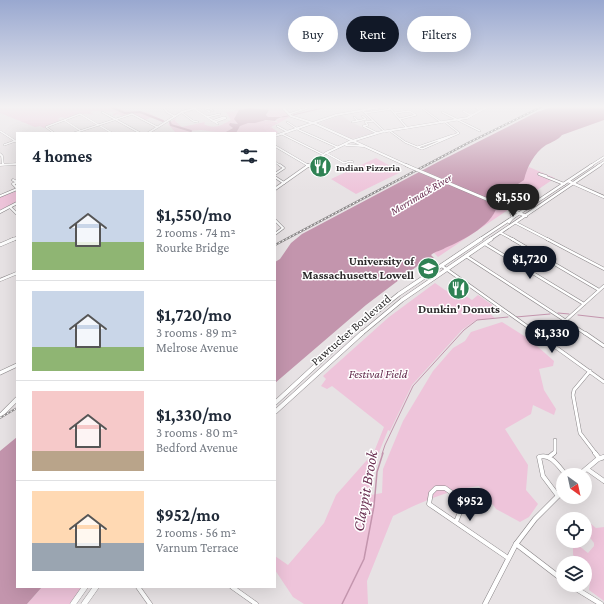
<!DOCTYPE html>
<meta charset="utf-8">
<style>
:root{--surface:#fff;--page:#f6f6f7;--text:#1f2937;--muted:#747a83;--line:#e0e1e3;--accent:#111827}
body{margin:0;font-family:"Crimson Pro",serif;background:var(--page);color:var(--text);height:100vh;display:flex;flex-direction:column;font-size:15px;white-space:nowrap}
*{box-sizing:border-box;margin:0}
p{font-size:13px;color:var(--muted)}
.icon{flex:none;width:22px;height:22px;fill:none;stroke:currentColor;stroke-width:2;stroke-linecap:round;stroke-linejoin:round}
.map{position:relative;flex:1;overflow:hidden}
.drawer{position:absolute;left:16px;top:132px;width:260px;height:456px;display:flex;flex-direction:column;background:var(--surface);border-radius:0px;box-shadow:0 4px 16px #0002}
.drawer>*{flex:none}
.guide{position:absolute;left:288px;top:16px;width:256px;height:36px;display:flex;gap:8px}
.needle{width:26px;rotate:147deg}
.fabs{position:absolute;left:556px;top:468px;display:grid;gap:8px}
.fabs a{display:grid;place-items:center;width:36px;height:36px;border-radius:50%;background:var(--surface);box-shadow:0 4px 16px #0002;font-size:20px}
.price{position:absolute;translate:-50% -34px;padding:0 9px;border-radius:14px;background:var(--accent);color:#fff;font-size:13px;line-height:26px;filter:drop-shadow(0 1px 2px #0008)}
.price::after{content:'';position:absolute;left:50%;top:24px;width:12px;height:9px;margin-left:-6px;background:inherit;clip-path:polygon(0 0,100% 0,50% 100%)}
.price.current{background:#222;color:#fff}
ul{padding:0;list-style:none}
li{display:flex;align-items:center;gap:12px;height:100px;padding:0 16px}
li+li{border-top:1px solid var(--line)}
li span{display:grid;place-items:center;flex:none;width:112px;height:80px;border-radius:0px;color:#555}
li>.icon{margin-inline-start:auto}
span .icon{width:48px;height:48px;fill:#fffc;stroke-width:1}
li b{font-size:17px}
h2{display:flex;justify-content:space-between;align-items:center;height:48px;padding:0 16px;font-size:17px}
.pill{padding:0 14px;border-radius:18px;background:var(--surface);box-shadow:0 4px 16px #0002;font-size:14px;line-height:36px}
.pill.current{background:var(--accent);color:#fff}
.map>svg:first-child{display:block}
</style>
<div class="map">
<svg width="604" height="604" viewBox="0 0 604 604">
<rect width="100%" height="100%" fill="#e7e2e4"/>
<!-- built -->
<path fill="#ded2d8" d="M341,115L351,122L374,133L352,139L319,123Z"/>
<!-- green -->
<path fill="#eec4da" d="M0,107H115L124,110L147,112L164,121L152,117L145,120L132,113L122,116L118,114L113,116V114L117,112L93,111L90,112L94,115C79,110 73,121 61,117L58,119L62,121L44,128L40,126L35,127L0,113Z
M240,107H280L290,117L271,127L278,132L275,134L236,133C242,120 246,125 256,122C265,120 269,119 278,123L276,120L284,117H268L266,116L269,110C260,109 250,107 241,109L238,115L239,124L232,123L230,125L233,128L224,133L201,130L189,131L193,133H176L168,124L176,118L175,121L182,127L205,122L204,124C214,130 222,125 231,120L226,112L234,111Z
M376,158L401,172L356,194L331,179Z
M529,167L555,178L438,257L433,252L493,212L513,192Z
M17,191V202L0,211V197Z
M435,283L445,290L453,293L457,290L472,300L478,295L501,311H497L480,306L495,318L476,320L462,330L412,385L390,431L388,430L371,472V495L382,493L383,469L403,421L433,371L453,348L465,341L471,332L502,322L529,339L554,361L553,366L539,369L544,390L556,409L554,415L533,405L531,414L505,429L528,465L526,490L538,504L529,517L520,522L496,509L479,486C448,490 421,502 393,516L367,581L368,604H304L293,597L275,570V556L288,565L324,523L336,495L374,452L384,427L332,386L327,389L321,386L326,379L323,376L389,317Z
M584,518L596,528L604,527V601L589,590L591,573L585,566V563H582L573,555V541L588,553L594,546V543L585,531V519H583Z
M42,587H82L70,604H27Z"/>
<!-- water -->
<path fill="#c395ad" d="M552,107H604V120L562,135C558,140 552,142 546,145C534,153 527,167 524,180L515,186L497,203C497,223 462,241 445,248C441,251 435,251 431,255L434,258L420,264L366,305L275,383V262L280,259L291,243L302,234L438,162L537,112Z
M250,108L269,110L266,115L268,117H282L277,119L275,121L266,120L255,123H248L240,126L236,133H224L233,128L229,125L230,123L238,124L234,119L239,110Z
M17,437V587H42L27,604H0V451Z"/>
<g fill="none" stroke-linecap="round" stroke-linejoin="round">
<!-- stream-far1 -->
<path stroke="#c395ad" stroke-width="1" d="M293,115L327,107
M282,117L288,116
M558,313L569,314
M578,315L604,318
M516,317L550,314
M382,454L385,445L413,386L464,330L477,320L508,317"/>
<!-- stream -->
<path stroke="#c395ad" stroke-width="1.5" d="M342,604L364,559L374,506L377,472L383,453"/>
<!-- canal -->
<path stroke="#c395ad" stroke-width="2" d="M111,107L125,113L140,112L163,121
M170,122L171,125L191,131"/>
<defs>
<path id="minor-far4" d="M296,107L302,110
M389,107L407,128
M475,107L481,111
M193,108L218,124
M422,108L442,123
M362,110L385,132
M463,111L472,116
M102,112L140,133
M181,112L193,121L198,122
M210,112L205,109L209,108L213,111
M442,112L480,131
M365,113L391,109
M395,113L409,111L416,115L400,119
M289,114L311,107
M207,117L220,114
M64,120L84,133
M212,121L224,117L226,118L215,122
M358,121L366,119L362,116
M373,121L365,122L368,125L363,126L377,133
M287,122L299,130L337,147
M352,122L358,121L354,117
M277,126L288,132
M46,127L80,114L112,133
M46,127L54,133
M0,131L17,142
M390,131L405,142L422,149L459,133L445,122
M74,133L132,114L157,127
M282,134L324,155
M4,145L15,141
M418,147L453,135
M326,153L344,163L350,161L353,162
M275,162L281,166"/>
<path id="minor-far3" d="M275,174L284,168L280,165
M546,176L539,174L564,184
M275,177L284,183
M13,180L17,182L13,184L17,188
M0,196L17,189
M10,207L17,214
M275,220L283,228L275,234
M516,223L549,240
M501,233L514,240"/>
<path id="minor-far2" d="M512,239L599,290
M547,239L604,269
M485,244L584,304
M466,256L586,334
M442,266L538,334
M0,280L17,273
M565,321L604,286"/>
<path id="minor-far1" d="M536,333L604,382
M585,333L604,346
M590,371L574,390L573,395L580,433L596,454
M553,454L555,452V440"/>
<path id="minor" d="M595,453L599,458
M549,457L554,453
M587,469L604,481
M558,496L543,476L539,457C551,453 559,467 566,475
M456,522L462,507L459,498L445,488H436L431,493L429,504L508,558
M138,587L150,604
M232,587L256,604"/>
<path id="tertiary-far3" d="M275,146L309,166
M0,154L2,156L3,165
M0,165L17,164"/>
<path id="tertiary-far2" d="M307,165L309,166
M568,181L604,197
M11,240L17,238"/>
<path id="tertiary-far1" d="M0,245L14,239"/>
<path id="tertiary" d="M516,544L563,580
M570,585L601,604"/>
<path id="secondary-far3" d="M163,107L167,112L174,116
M282,107L291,116L316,124L408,166
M148,133L182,112L199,107
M275,136L336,115L381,107"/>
<path id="secondary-far2" d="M406,165L408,166
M505,207L526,216
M0,212L17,203
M509,222L513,217L510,210"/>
<path id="secondary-far1" d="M0,373L17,365"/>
<path id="secondary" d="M579,475L598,459L604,457
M485,604L516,544L535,519L563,491"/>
<path id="primary-far4" d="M346,145L363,146
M308,166L326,153L349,142L381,132L467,118L487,107
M590,166L604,157
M598,166L604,162"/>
<path id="primary-far3" d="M275,189L309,165
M479,240L592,165
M489,240L600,165"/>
<path id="primary-far2" d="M349,334L399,294L481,239
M361,334L402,300L491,239"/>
<path id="primary-far1" d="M275,403L351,333
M275,412L362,333
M0,416L17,399"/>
<path id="primary" d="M73,604L85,587
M84,604L96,587"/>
</defs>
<!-- minor-far4 casing -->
<use href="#minor-far4" stroke="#888486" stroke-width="2"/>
<!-- minor-far3 casing -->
<use href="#minor-far3" stroke="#888486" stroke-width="3"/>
<!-- minor-far2 casing -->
<use href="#minor-far2" stroke="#888486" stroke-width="3.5"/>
<!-- minor-far1 casing -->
<use href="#minor-far1" stroke="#888486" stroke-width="4"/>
<!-- minor casing -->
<use href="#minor" stroke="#888486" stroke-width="5"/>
<!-- tertiary-far3 casing -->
<use href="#tertiary-far3" stroke="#888486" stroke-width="2.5"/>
<!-- tertiary-far2 casing -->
<use href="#tertiary-far2" stroke="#888486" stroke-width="3.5"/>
<!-- tertiary-far1 casing -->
<use href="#tertiary-far1" stroke="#888486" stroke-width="4"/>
<!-- tertiary casing -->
<use href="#tertiary" stroke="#888486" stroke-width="5.5"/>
<!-- secondary-far3 casing -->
<use href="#secondary-far3" stroke="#888486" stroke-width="2.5"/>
<!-- secondary-far2 casing -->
<use href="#secondary-far2" stroke="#888486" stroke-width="3.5"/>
<!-- secondary-far1 casing -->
<use href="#secondary-far1" stroke="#888486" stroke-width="4.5"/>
<!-- secondary casing -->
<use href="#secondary" stroke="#888486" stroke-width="5.5"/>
<!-- primary-far4 casing -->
<use href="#primary-far4" stroke="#888486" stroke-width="2.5"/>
<!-- primary-far3 casing -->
<use href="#primary-far3" stroke="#888486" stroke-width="3.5"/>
<!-- primary-far2 casing -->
<use href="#primary-far2" stroke="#888486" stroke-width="4.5"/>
<!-- primary-far1 casing -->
<use href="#primary-far1" stroke="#888486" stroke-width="5"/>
<!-- primary casing -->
<use href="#primary" stroke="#888486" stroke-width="6"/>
<!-- minor-far4 -->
<use href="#minor-far4" stroke="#fff" stroke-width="1.5"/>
<!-- minor-far3 -->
<use href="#minor-far3" stroke="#fff" stroke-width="2"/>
<!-- minor-far2 -->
<use href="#minor-far2" stroke="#fff" stroke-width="2.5"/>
<!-- minor-far1 -->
<use href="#minor-far1" stroke="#fff" stroke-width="3"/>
<!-- minor -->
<use href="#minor" stroke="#fff" stroke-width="4"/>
<!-- tertiary-far3 -->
<use href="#tertiary-far3" stroke="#fff" stroke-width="2"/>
<!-- tertiary-far2 -->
<use href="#tertiary-far2" stroke="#fff" stroke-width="2.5"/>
<!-- tertiary-far1 -->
<use href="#tertiary-far1" stroke="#fff" stroke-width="3"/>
<!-- tertiary -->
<use href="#tertiary" stroke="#fff" stroke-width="4.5"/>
<!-- secondary-far3 -->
<use href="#secondary-far3" stroke="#fff" stroke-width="2"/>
<!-- secondary-far2 -->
<use href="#secondary-far2" stroke="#fff" stroke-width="2.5"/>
<!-- secondary-far1 -->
<use href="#secondary-far1" stroke="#fff" stroke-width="3.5"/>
<!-- secondary -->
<use href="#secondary" stroke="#fff" stroke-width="4.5"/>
<!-- primary-far4 -->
<use href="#primary-far4" stroke="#fff" stroke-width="2"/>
<!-- primary-far3 -->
<use href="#primary-far3" stroke="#fff" stroke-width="2.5"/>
<!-- primary-far2 -->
<use href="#primary-far2" stroke="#fff" stroke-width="3.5"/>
<!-- primary-far1 -->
<use href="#primary-far1" stroke="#fff" stroke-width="4"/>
<!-- primary -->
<use href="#primary" stroke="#fff" stroke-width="5.5"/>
<defs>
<path id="rail" d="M275,245L468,143L541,107
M0,418L17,408"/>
</defs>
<!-- rail casing -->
<use href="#rail" stroke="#8c898a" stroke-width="2"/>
<!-- rail -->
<use href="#rail" stroke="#fff" stroke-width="1" stroke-dasharray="2" stroke-linecap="butt"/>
<defs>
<path id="secondary-bridge" d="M408,166L505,207"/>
</defs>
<!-- secondary-bridge casing -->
<use href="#secondary-bridge" stroke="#888486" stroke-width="3.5" stroke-linecap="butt"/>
<!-- secondary-bridge -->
<use href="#secondary-bridge" stroke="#fff" stroke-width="2.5"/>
</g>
<!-- sky -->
<linearGradient id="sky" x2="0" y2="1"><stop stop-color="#99a8d0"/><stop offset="0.56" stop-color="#f4f2f3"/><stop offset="1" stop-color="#f4f2f3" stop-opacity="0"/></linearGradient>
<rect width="604" height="191" fill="url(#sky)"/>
<!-- icons -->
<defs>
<symbol id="restaurant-disc" viewBox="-11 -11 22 22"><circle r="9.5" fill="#2f8254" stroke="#fff"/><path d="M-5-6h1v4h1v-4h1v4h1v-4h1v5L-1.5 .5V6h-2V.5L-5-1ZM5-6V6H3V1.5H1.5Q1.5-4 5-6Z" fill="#fff"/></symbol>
<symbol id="university-disc" viewBox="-11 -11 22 22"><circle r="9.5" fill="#2f8254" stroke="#fff"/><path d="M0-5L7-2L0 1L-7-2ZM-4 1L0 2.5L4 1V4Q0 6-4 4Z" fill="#fff"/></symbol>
</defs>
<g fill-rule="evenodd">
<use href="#restaurant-disc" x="308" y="154" width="25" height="25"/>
<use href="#university-disc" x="416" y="256" width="25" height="25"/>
<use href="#restaurant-disc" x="446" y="276" width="25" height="25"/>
</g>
<g text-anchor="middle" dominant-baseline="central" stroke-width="3" stroke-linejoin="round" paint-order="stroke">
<!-- far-poi labels -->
<g font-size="10" font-weight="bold" fill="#2c2a2b" stroke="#fff" text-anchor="start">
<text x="336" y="167">Indian Pizzeria</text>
</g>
<!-- far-water labels -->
<g font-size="11" font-style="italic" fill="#6b3153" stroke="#fff">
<text transform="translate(421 194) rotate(-31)">Merrimack River</text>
</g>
<!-- poi labels -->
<g font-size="12" font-weight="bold" fill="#2c2a2b" stroke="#fff" text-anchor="end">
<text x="414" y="261">University of<tspan x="414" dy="14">Massachusetts Lowell</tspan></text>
<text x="459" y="309" text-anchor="middle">Dunkin' Donuts</text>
</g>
<!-- street labels -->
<g font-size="12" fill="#2c2a2b" stroke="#fff">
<text transform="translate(351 330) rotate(-41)">Pawtucket Boulevard</text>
</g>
<!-- park labels -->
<g font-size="12" font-style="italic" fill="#5f2648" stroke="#fff">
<text x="378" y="374">Festival Field</text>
</g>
<!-- near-water labels -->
<g font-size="16" font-style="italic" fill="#6b3153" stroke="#fff">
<text transform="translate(365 491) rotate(-80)">Claypit Brook</text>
</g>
</g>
</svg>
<div class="fabs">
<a><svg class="needle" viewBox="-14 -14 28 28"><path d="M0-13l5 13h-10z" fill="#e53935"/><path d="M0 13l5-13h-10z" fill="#747a83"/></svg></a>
<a><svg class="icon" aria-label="locate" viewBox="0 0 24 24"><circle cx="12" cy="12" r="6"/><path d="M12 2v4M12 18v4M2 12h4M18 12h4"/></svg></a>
<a><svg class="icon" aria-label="layers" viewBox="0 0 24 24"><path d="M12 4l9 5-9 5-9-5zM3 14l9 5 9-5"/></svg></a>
</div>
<b class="price current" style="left:513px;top:218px">$1,550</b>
<b class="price" style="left:530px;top:280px">$1,720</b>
<b class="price" style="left:552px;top:354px">$1,330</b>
<b class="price" style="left:470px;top:522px">$952</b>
<div class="guide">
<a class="pill">Buy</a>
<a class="pill current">Rent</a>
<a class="pill">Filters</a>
</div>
<section class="drawer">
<h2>4 homes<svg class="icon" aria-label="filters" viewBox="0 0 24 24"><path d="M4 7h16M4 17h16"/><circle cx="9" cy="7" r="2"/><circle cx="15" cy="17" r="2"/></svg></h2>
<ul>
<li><span style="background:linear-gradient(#c9d6e8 65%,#8fb573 0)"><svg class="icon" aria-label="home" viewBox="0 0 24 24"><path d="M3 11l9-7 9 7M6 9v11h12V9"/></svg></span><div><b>$1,550/mo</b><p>2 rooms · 74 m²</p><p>Rourke Bridge</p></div></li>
<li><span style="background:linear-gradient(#c9d6e8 70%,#8fb573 0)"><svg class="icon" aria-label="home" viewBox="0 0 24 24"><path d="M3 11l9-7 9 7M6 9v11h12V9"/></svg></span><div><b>$1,720/mo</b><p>3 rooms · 89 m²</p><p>Melrose Avenue</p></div></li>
<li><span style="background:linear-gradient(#f6c9c9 75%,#b9a48a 0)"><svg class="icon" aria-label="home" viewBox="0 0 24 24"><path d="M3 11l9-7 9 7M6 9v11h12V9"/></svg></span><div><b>$1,330/mo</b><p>3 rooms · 80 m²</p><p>Bedford Avenue</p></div></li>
<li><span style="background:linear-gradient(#ffd9b3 65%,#9aa5b1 0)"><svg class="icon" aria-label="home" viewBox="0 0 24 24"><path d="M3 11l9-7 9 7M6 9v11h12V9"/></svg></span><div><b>$952/mo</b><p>2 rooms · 56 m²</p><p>Varnum Terrace</p></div></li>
</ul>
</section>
</div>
